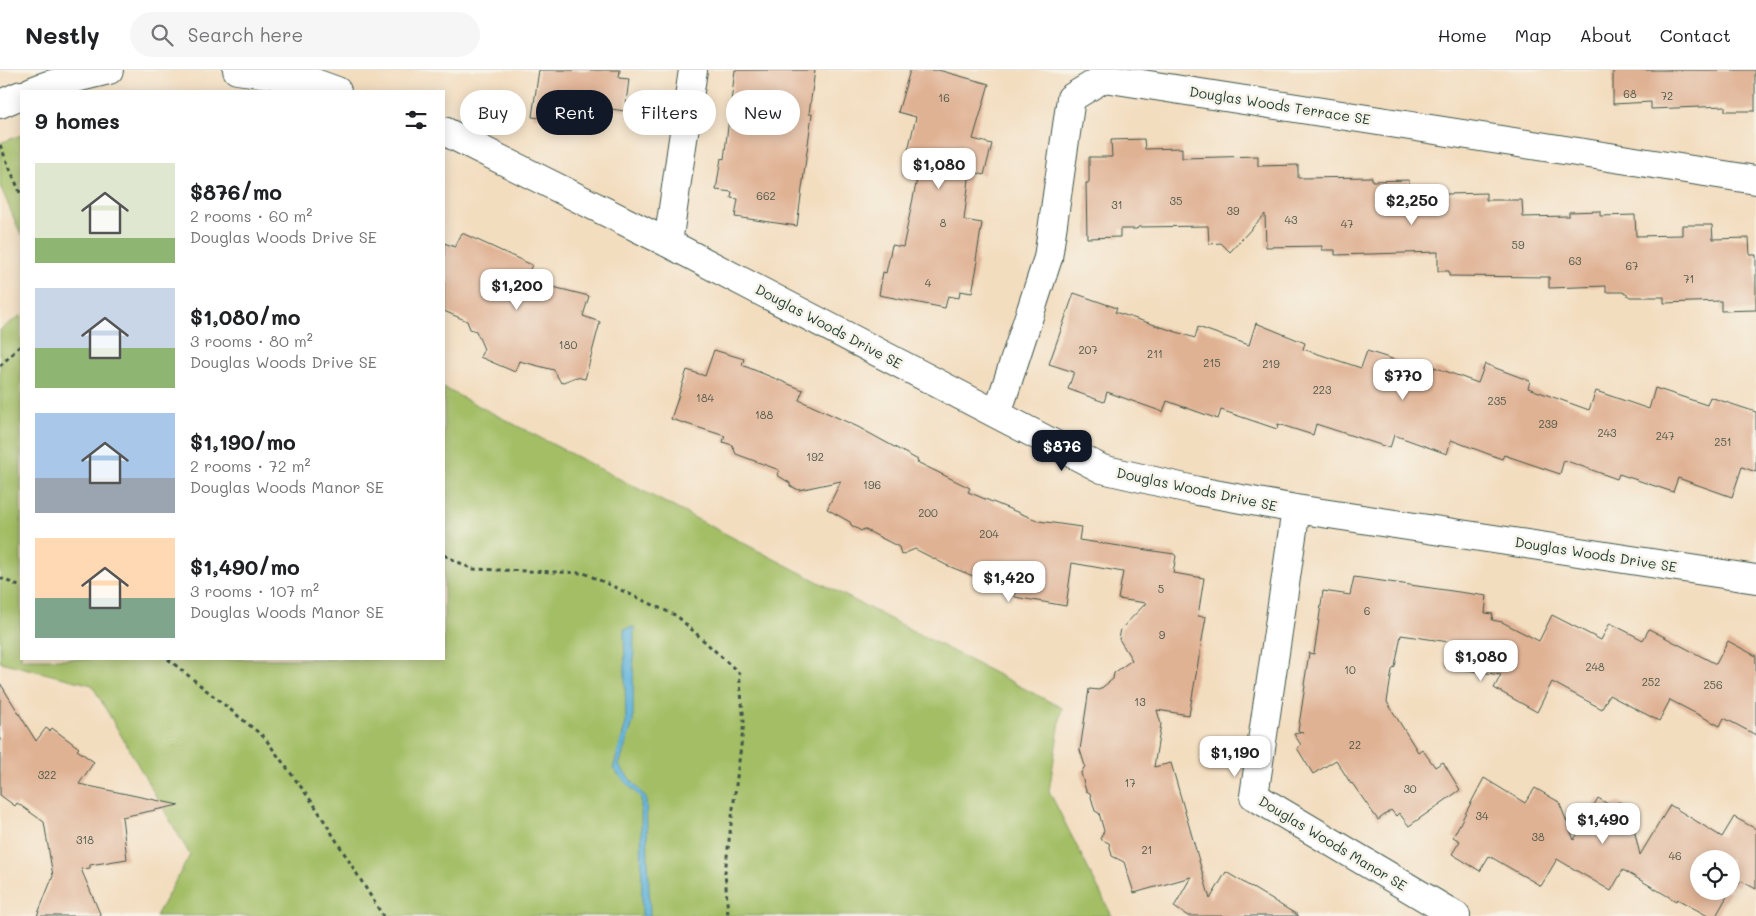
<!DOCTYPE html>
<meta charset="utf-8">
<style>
:root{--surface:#fff;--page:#f6f6f6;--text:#202124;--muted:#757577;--line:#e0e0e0;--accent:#111827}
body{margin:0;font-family:Mali,sans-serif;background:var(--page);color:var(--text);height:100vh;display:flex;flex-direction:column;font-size:19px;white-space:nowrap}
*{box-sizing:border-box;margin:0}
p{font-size:16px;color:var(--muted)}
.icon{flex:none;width:28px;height:28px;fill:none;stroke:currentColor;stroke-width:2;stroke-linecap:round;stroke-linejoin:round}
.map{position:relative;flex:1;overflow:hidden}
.panel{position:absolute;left:20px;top:20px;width:425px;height:570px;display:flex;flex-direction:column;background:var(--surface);border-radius:0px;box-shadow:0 2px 12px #0003}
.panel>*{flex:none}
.guide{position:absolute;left:460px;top:20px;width:475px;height:45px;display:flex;gap:10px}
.buttons{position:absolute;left:1690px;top:780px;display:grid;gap:10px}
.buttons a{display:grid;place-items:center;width:50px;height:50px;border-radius:50%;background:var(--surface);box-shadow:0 2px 12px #0003;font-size:25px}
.price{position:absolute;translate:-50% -42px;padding:0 11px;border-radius:10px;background:#fff;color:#222;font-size:16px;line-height:32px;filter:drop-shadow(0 1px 2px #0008)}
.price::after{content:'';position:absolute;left:50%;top:30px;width:15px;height:11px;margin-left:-8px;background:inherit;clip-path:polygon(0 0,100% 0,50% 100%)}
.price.selected{background:var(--accent);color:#fff}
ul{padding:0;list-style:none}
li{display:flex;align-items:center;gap:15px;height:125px;padding:0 15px}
li span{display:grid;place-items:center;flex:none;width:140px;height:100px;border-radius:0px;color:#555}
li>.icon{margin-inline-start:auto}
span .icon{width:60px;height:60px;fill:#fffc;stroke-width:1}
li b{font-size:21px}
h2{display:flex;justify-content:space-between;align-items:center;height:60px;padding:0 15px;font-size:21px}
.tag{padding:0 18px;border-radius:22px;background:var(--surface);box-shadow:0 2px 12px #0003;font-size:18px;line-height:45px}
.tag.selected{background:var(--accent);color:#fff}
header{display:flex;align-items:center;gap:30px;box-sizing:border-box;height:70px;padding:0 25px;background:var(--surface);border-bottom:1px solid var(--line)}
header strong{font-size:24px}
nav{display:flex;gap:28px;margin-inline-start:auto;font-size:18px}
.search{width:350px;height:45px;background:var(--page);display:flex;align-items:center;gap:12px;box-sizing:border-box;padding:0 18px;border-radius:28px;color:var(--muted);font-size:19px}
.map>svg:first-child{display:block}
</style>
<header>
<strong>Nestly</strong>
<div class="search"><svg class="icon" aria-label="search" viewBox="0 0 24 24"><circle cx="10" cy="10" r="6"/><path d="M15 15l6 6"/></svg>Search here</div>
<nav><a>Home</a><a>Map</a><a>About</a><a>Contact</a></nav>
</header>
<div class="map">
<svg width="1756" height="846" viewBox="0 0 1756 846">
<rect width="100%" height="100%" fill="#f7f3e8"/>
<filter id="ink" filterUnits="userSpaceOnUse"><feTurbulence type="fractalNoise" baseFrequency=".02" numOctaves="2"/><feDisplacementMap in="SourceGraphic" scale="10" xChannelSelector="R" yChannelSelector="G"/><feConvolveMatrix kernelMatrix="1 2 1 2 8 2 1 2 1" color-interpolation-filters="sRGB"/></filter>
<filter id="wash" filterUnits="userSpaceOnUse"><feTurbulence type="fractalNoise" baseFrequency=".0096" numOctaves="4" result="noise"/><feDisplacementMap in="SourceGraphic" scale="20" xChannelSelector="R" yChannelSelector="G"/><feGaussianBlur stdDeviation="1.12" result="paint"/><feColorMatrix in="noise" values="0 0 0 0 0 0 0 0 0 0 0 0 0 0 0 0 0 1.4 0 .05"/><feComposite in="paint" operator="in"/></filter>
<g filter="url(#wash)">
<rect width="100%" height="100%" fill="#f3ddbf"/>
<!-- green -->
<path fill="#a3be65" stroke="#617e4c" d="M21,65V165L0,115V73Z
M21,245V589H444V318L1062,638L1049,721L1112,846H156L190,785L92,615L0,592V260Z"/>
<!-- water -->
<path fill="#5fb2da" stroke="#3f7887" d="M634,557L633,652L619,696L646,728L650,846H642L641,728L613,699L626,653L624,559Z"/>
<g id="blocks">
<!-- building -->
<path fill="#e0b294" d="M539,0H620L619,8L629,9L625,41L596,37L593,59L567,55L568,51L532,47Z
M735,0H815L809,44H812L797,156L735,147L738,129L731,128L732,122L716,120L721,88L724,89Z
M910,0H938L989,14L973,69L992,74L984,105L970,101L964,150L982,153L976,190L978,191L972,223L960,221L959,228L948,226L945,238L879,225L883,202L886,203L892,175L903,177L917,109L902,105L916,47L898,42Z
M1613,0H1755V41H1725V36L1651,39V32L1613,34Z
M1144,69L1145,79L1182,78V88L1258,86V96L1298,95V108L1372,107V111L1409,110V125L1486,123V130H1522L1523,147L1569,146V142L1600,141V146L1635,145L1636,166L1682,165V155H1712L1713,169L1749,168L1750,185H1756V240L1721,241V231L1664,233V227H1630L1623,222H1606V216L1549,218V207L1449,206V201H1438V182L1335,185V180H1322V176L1266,177L1265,144L1230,182L1221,173L1209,174L1208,156L1138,157L1137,159H1120V167L1087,168L1086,113H1089V87H1112L1111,70Z
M462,163L532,195L525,210L589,226L583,246L600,252L585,309L576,307L561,313L554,300L519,291L515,302L480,287L484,279L476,261L470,259L467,251L444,241V173L455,177Z
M1074,223L1117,238L1115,242L1195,268L1198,257L1249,275L1256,253L1305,273L1303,279L1361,298L1367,281L1433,302L1434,297L1478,313L1485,294L1530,311L1528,318L1589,340L1596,321L1649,339L1655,318L1707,335L1710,327L1756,342V402L1742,397L1732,427L1678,408L1673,422L1619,404L1617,409L1564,390L1560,404L1504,385L1502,389L1451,370L1447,384L1394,365L1390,378L1316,354L1313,365L1278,354L1277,359L1221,340L1218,349L1167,331L1163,342L1107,322L1104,332L1068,319L1074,302L1049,294Z
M714,280L744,289L742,295L803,320L799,330L858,357L918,390L917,392L970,418L968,422L1039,451L1081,457L1079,470L1174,484L1176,486L1173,503L1204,508L1198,546L1206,547L1189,645L1157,640L1161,654L1154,697L1171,693L1210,829L1226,802L1299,846H1188L1174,837L1191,807L1134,823L1124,792L1112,786L1109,773L1100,769L1104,761L1099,743L1095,741L1090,723L1086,721L1081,703L1085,696L1080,680L1089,619L1099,620L1113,609L1114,603L1132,590L1119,569L1121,559L1146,533L1118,529L1123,502L1072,493L1066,536L1015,527V523L946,495L915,479L901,485L899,477L864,459L861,461L851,455L850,452L827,439L841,411L799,420L790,416V413L777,405L779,400L736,384L732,375L723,372L725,366L671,349L687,300L705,306Z
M1354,507L1487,526L1485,543L1493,544L1492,550L1502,552L1539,571L1552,545L1601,570L1610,553L1643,570L1649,559L1716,594L1728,571L1756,586V665L1724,648L1720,656L1670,630L1659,651L1609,625L1602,639L1552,612L1537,642L1494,618L1501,605L1445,597L1449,572L1401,565L1395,597L1392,600L1387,632L1418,682L1422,679L1435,697L1443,692L1460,720L1409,756L1399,743L1396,746L1391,740L1378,750L1352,713L1351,714L1336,690L1313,704L1297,678L1301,675L1294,664L1303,662L1298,661L1305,616L1304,615L1309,583L1314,584L1323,521L1350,525Z
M0,613L36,671L46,658L50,661L52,658L79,678L77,680L94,692L79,714L179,735L122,747L127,789L90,795V798L81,799L101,846H37L53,806L44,752L17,733L15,736L0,725Z
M1484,708L1525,733L1535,718L1559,732L1574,770L1598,728L1611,736L1619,732L1629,738L1640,785L1670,735L1722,767L1734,747L1756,759V819L1741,811L1738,816L1734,815L1731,820V789H1699V821H1730L1716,846H1708L1677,829L1676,831L1623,800L1611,821L1557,789L1541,816L1489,786L1480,801L1452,784L1460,771L1453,767Z"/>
</g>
</g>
<g filter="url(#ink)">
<use href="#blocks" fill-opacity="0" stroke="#3f5549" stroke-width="1"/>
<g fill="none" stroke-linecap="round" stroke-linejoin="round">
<defs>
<path id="street" d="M237,0L304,9L337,21
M32,21L48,15L109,0
M0,34L21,25
M444,61L668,173L1102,399L1198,421L1296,439L1756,509
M668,173L693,0
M997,344L1048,188L1071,28L1104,8L1756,110
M1296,439L1254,726L1456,846"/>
</defs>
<!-- street casing -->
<use href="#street" stroke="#3f5549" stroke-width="30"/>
<!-- path -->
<path stroke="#3f5549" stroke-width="3" stroke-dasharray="4 4" stroke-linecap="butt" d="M0,75L21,125
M0,296L21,275
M444,485L472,499L584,503L677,546L739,603L744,652L725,802L728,846
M0,508L21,517
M168,589L264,667L315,736L383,846"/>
<!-- street -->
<use href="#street" stroke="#fff" stroke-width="28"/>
</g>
</g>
<g text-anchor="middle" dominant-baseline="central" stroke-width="5" stroke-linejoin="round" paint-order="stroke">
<!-- number labels -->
<g font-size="11" fill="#4f5a4c">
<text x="1630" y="23">68</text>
<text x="1667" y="25">72</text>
<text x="944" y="27">16</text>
<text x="766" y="125">662</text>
<text x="1176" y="130">35</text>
<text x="1117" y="134">31</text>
<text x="1233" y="140">39</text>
<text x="1291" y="149">43</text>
<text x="943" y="152">8</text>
<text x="1347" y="153">47</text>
<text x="1518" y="174">59</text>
<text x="1575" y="190">63</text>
<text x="1632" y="195">67</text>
<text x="1689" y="208">71</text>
<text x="928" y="212">4</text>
<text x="568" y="274">180</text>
<text x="1088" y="279">207</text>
<text x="1155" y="283">211</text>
<text x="1212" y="292">215</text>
<text x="1271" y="293">219</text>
<text x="1322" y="319">223</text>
<text x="705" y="327">184</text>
<text x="1497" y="330">235</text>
<text x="764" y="344">188</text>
<text x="1548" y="353">239</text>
<text x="1607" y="362">243</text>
<text x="1665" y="365">247</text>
<text x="1723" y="371">251</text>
<text x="815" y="386">192</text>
<text x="872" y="414">196</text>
<text x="928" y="442">200</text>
<text x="989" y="463">204</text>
<text x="1161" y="518">5</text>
<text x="1367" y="540">6</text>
<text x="1162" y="564">9</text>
<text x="1595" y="596">248</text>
<text x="1350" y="599">10</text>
<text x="1651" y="611">252</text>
<text x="1713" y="614">256</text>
<text x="1140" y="631">13</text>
<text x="1355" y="674">22</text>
<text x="47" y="704">322</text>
<text x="1130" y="712">17</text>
<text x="1410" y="718">30</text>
<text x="1482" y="745">34</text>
<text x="1538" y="766">38</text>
<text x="85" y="769">318</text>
<text x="1147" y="779">21</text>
<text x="1675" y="785">46</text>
</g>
<!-- street labels -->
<g font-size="14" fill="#1f3d34" stroke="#f7f3e8">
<text transform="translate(1280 35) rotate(9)">Douglas Woods Terrace SE</text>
<text transform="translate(829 256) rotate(28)">Douglas Woods Drive SE</text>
<text transform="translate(1197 419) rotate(12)">Douglas Woods Drive SE</text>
<text transform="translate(1596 484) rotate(9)">Douglas Woods Drive SE</text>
<text transform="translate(1333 773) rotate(31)">Douglas Woods Manor SE</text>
</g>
</g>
</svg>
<div class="buttons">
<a><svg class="icon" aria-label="locate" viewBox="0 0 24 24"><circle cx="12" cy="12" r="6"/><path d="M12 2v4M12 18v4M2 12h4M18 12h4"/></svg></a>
</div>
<b class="price" style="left:939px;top:120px">$1,080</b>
<b class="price" style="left:1412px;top:156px">$2,250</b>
<b class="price" style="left:517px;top:241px">$1,200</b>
<b class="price" style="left:1403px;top:331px">$770</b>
<b class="price selected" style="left:1062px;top:402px">$876</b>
<b class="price" style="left:1009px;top:533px">$1,420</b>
<b class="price" style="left:1481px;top:612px">$1,080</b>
<b class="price" style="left:1235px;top:708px">$1,190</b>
<b class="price" style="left:1603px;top:775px">$1,490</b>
<div class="guide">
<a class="tag">Buy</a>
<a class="tag selected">Rent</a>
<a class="tag">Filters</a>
<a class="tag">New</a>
</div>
<section class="panel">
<h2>9 homes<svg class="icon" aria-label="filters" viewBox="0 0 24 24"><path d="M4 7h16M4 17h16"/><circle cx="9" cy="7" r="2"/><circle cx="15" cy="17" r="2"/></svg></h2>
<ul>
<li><span style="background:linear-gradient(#dfe7d0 75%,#8fb573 0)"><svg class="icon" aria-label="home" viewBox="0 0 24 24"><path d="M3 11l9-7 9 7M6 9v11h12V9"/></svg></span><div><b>$876/mo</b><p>2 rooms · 60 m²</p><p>Douglas Woods Drive SE</p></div></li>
<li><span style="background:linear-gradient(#c9d6e8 60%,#8fb573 0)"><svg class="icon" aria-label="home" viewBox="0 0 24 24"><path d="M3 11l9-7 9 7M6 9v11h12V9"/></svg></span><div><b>$1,080/mo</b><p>3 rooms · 80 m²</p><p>Douglas Woods Drive SE</p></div></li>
<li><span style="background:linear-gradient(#a9c7e8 65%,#9aa5b1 0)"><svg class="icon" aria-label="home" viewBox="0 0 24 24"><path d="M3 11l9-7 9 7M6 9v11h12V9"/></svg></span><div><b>$1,190/mo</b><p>2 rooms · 72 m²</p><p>Douglas Woods Manor SE</p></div></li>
<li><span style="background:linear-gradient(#ffd9b3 60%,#7fa58c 0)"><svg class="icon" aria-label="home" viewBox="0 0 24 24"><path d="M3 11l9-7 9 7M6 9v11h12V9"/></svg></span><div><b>$1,490/mo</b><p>3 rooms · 107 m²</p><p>Douglas Woods Manor SE</p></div></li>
</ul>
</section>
</div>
